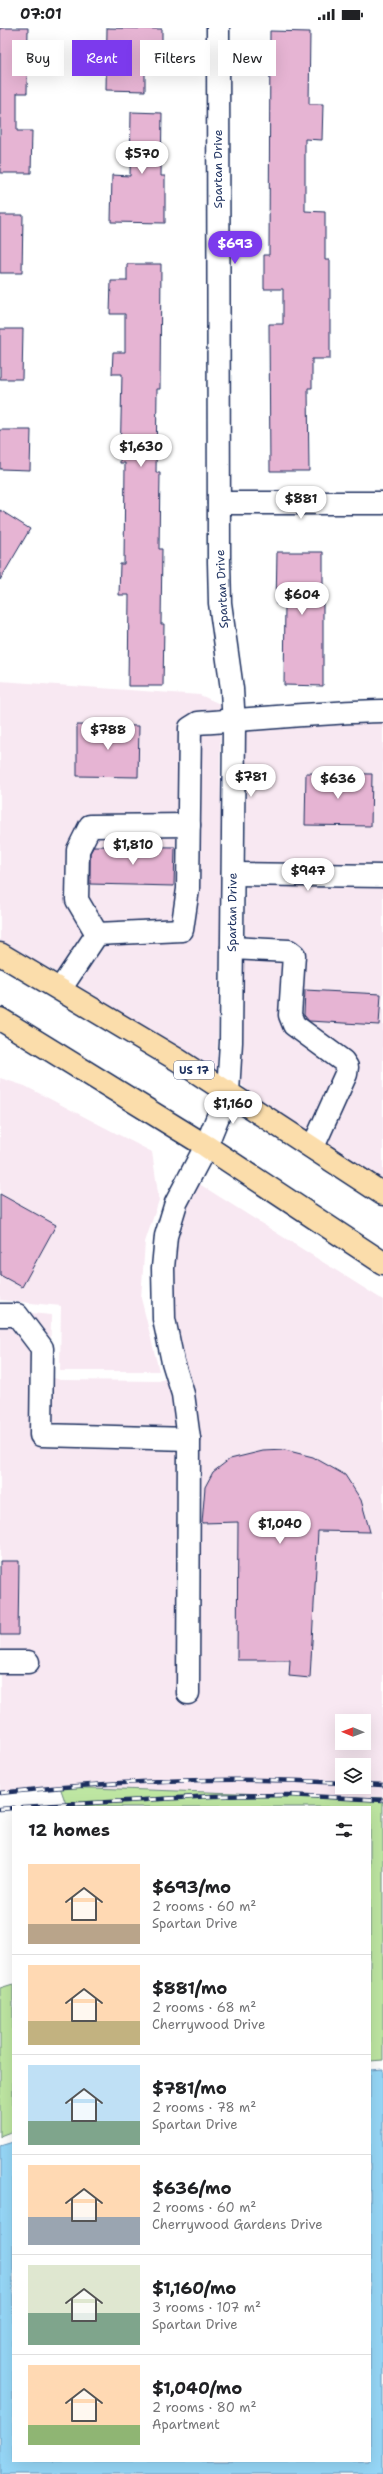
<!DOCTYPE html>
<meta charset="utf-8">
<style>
:root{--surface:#fff;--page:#f2f2f2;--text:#202124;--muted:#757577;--line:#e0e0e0;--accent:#7c3aed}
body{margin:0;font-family:"Shantell Sans",sans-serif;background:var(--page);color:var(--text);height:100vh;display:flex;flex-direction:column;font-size:15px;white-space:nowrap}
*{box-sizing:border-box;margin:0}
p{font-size:13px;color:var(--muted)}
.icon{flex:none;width:22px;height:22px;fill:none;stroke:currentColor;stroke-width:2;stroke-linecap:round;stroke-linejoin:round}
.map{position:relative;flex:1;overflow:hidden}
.details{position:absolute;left:12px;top:1778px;width:359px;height:656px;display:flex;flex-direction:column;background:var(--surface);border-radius:0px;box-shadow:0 4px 16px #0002}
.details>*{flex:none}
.banner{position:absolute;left:12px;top:12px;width:359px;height:36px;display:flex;gap:8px}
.needle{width:26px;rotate:271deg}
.tools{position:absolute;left:335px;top:1686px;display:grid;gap:8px}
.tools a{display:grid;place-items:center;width:36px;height:36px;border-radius:0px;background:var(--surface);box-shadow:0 4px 16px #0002;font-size:20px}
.price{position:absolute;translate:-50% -34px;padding:0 9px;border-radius:14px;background:#fff;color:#222;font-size:13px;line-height:26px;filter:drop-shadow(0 1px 2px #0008)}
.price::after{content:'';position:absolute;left:50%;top:24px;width:12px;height:9px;margin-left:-6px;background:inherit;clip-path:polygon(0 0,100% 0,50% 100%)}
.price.on{background:var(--accent);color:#fff}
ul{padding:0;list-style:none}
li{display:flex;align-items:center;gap:12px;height:100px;padding:0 16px}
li+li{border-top:1px solid var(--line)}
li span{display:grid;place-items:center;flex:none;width:112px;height:80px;border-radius:0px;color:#555}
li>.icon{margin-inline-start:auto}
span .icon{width:48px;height:48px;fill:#fffc;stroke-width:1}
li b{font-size:17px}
h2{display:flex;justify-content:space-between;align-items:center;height:48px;padding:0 16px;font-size:17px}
.tag{padding:0 14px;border-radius:0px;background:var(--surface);box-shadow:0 4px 16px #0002;font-size:14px;line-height:36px}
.tag.on{background:var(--accent);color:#fff}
.status{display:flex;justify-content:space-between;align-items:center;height:28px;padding:0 20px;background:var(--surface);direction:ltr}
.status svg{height:11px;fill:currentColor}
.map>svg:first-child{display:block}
</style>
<div class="status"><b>07:01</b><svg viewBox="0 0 49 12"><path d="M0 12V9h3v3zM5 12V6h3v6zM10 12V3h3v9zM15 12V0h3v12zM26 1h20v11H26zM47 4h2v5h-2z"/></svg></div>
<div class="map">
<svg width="383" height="2446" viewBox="0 0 383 2446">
<rect width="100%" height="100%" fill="#fff"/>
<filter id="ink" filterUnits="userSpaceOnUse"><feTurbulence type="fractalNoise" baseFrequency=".025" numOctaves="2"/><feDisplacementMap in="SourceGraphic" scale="8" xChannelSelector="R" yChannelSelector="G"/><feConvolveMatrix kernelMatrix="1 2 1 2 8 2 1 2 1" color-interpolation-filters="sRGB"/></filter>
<g filter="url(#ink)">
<!-- built -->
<path fill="#f8e8f2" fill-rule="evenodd" d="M0,653L200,667L220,676L221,846L217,1043L59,946L0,913Z
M246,686L383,687V836L246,835Z
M246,857L383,858V1152L243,1060L244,1058L241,1057Z
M0,1050L25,1058L152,1124L159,1172L145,1214L141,1270L159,1343H60L61,1278L0,1272Z
M185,1147L383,1272V1770L51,1759L0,1765V1282L51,1287L50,1343L54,1350L60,1352L159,1353L165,1351L169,1347L170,1341L152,1269L153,1235ZM342,1693H364V1715H342ZM342,1737H364V1759H342Z"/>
<!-- green -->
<path fill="#bee6a2" stroke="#6c8a80" d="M60,1759L383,1770V2032L370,2033V1779H67Z
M13,1956V2103L0,2108V1960Z"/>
<!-- water -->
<path fill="#96d7f7" stroke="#6594ba" d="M383,2041V2446H0V2118L13,2114V2433H370V2042Z"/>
<!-- building -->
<path fill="#e6b4d3" stroke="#1b2f5e" d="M0,0H28L27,65H17V103H32L31,145H0Z
M107,0L162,1V31L145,30V63L106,62Z
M270,3L310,4L309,76H323L322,112L305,111V183L325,184V232H330V331H312V360H308L309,443H270L269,296H283V261H264V227H269Z
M131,84L162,85L161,148H165V195L111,194L112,147L130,148Z
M0,187H23L22,245H0Z
M127,236H161L160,361H157L156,445H160L159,521H162L161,596H164L163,658H128L129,567H119L120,536H124L125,435H120L122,346H112L113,324H125V286H110L111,253H127Z
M0,301H23L22,351H0Z
M0,402H31L30,442L0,441Z
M0,482L30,501L0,552Z
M277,524H323V658L284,657L285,576H276Z
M77,697L139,698L138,749L77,748Z
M306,745L372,746L371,798L305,797Z
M94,818L175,819L174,858L90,856V825Z
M305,962L381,966L379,997L309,993L304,987Z
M0,1166L56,1197L22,1259L0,1247Z
M285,1422L313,1429L345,1447L361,1472L370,1504L318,1503L310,1650L289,1648L290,1632H237L238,1494L202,1495L205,1459L213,1444L230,1431L263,1423Z
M0,1533H19L18,1607H0Z"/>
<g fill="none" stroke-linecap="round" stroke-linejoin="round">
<defs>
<g id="minor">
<path d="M219,475H383"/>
<path d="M233,846L383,848"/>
<path d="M97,906L77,872L78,822L90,798L189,797"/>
<path d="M232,920L289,923L294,927L290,987L294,997L343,1033L347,1039L346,1046L313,1119"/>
<path d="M61,960L97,906L182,902L188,861L190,700L198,695C260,691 321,684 383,683"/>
<path d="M0,1287H17L42,1320L41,1407L189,1411"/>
<path d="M0,1634H28"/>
<path id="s1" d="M188,1665L189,1411L183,1366L173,1334L164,1291L163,1240L166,1208L176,1175L206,1118L228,1064L231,1014L234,699L232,661L220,575L219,534L218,0"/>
</g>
<path id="major" d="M0,926L178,1032L383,1166
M0,991L206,1118L383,1235"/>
</defs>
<!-- minor casing -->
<use href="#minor" stroke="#1b2f5e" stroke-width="25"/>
<!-- major casing -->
<use href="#major" stroke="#1b2f5e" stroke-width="25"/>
<!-- minor -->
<use href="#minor" stroke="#fff" stroke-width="22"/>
<!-- major -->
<use href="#major" stroke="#fbddab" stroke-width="22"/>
<defs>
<path id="rail" d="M364,1756L383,1757
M0,1765C113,1753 229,1748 342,1755
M22,1779L213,1768L288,1767L383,1772
M0,1781L13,1780"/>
</defs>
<!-- rail casing -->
<use href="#rail" stroke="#1b2f5e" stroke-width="4.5"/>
<!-- rail -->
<use href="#rail" stroke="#fff" stroke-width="3" stroke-dasharray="9" stroke-linecap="butt"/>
</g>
</g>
<g text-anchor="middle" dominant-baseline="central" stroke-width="3" stroke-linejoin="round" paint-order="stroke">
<!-- shield labels -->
<rect fill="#fff" stroke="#5f6d8e" stroke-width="1" x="174" y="1033" width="40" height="18" rx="3"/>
<g font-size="11" font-weight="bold" fill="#1b2f5e">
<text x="194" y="1042">US 17</text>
</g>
<!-- street labels -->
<g font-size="12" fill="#1b2f5e" stroke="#fff">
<text transform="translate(218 141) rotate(-90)">Spartan Drive</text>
<text transform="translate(222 561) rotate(-93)">Spartan Drive</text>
<text stroke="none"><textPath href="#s1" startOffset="797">Spartan Drive</textPath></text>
</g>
</g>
</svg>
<div class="tools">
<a><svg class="needle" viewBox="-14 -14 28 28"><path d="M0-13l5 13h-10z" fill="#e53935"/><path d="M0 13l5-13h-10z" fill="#757577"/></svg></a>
<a><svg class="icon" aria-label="layers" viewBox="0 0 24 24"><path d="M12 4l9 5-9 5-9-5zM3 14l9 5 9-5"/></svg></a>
</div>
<b class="price" style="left:142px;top:147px">$570</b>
<b class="price on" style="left:235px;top:237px">$693</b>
<b class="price" style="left:141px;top:440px">$1,630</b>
<b class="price" style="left:301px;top:492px">$881</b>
<b class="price" style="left:302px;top:588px">$604</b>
<b class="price" style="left:108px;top:723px">$788</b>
<b class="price" style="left:251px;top:770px">$781</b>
<b class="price" style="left:338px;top:772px">$636</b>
<b class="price" style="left:133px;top:838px">$1,810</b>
<b class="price" style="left:308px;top:864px">$947</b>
<b class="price" style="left:233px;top:1097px">$1,160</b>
<b class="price" style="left:280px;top:1517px">$1,040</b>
<div class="banner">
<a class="tag">Buy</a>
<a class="tag on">Rent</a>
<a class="tag">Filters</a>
<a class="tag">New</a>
</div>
<section class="details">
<h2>12 homes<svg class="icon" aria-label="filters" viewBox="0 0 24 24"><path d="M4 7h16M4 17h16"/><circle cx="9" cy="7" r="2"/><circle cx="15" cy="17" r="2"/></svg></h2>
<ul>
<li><span style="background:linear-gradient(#ffd9b3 75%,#b9a48a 0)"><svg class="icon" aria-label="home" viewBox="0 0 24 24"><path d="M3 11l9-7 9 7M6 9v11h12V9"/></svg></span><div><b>$693/mo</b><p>2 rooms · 60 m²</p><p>Spartan Drive</p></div></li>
<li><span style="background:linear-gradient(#ffd9b3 70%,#c2b280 0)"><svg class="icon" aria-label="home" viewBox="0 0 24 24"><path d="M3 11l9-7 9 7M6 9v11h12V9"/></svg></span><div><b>$881/mo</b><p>2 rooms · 68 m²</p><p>Cherrywood Drive</p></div></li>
<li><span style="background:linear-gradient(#bfe0f5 70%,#7fa58c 0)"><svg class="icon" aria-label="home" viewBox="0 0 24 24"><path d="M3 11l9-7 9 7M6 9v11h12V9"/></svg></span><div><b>$781/mo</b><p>2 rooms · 78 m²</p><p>Spartan Drive</p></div></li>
<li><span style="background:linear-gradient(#ffd9b3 65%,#9aa5b1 0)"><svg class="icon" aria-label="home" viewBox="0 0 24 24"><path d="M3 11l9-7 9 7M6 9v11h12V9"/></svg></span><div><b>$636/mo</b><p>2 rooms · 60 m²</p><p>Cherrywood Gardens Drive</p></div></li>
<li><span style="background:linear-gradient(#dfe7d0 60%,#7fa58c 0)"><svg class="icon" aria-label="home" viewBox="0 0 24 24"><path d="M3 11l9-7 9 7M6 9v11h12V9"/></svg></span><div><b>$1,160/mo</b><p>3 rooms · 107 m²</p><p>Spartan Drive</p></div></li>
<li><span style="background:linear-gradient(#ffd9b3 75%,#8fb573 0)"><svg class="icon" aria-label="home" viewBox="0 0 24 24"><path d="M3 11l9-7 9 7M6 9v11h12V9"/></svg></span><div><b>$1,040/mo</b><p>2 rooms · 80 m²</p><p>Apartment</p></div></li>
</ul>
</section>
</div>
